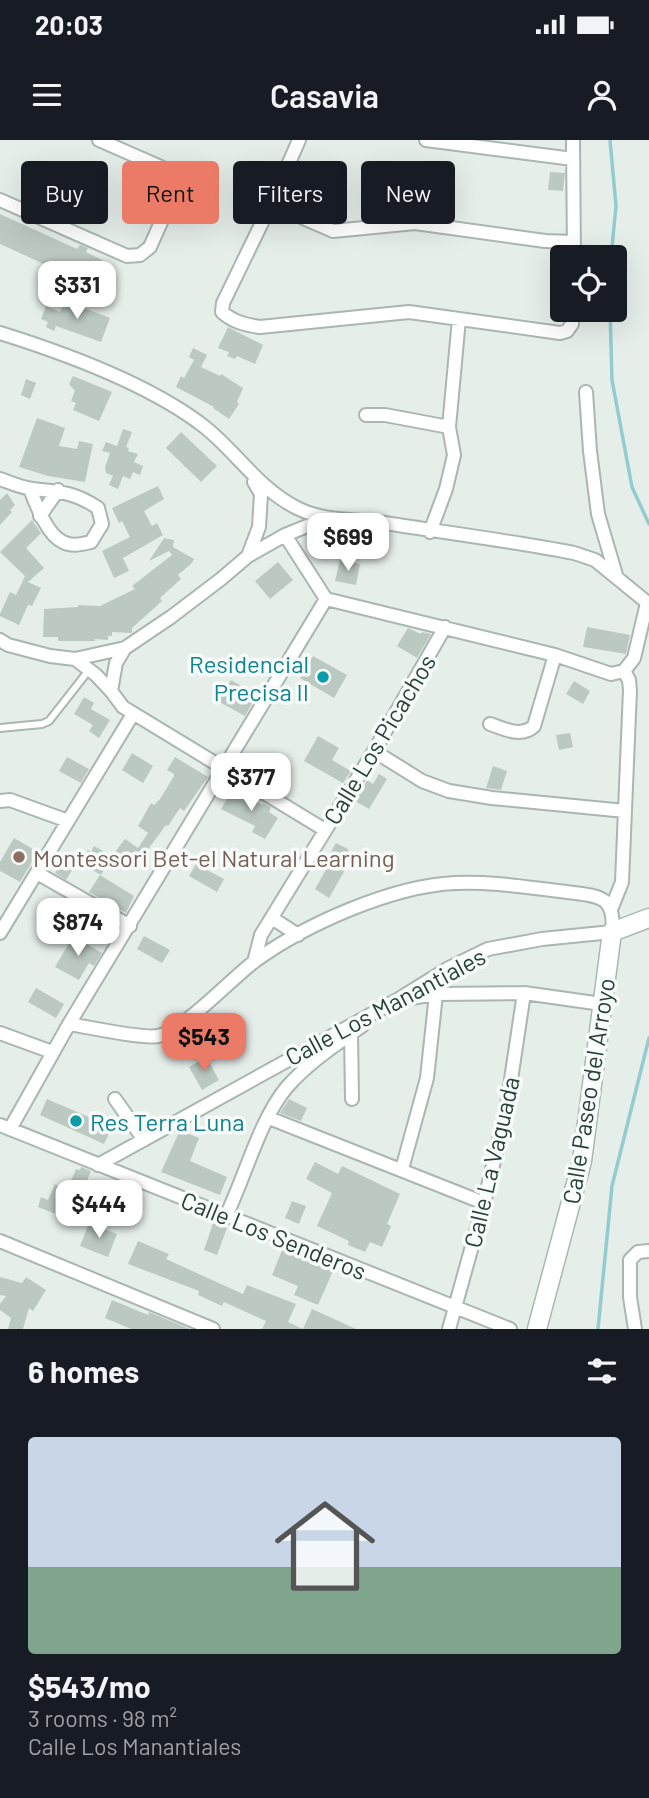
<!DOCTYPE html>
<meta charset="utf-8">
<style>
:root{--surface:#171b24;--page:#20242c;--text:#f1f3f6;--muted:#9ea1a6;--accent:#eb7b67}
body{margin:0;font-family:Barlow,sans-serif;background:var(--page);color:var(--text);height:100vh;display:flex;flex-direction:column;font-size:26px;white-space:nowrap}
*{box-sizing:border-box;margin:0}
p{font-size:23px;color:var(--muted)}
.icon{flex:none;width:38px;height:38px;fill:none;stroke:currentColor;stroke-width:2;stroke-linecap:round;stroke-linejoin:round}
.map{position:relative;height:1189px;overflow:hidden}
.drawer{display:flex;flex-direction:column;background:var(--surface);flex:1}
.drawer>*{flex:none}
.top-card{position:absolute;left:21px;top:21px;width:607px;height:63px;display:flex;gap:14px}
.fabs{position:absolute;left:550px;top:105px;display:grid;gap:14px}
.fabs a{display:grid;place-items:center;width:77px;height:77px;border-radius:7px;background:var(--surface);box-shadow:0 7px 28px #0002;font-size:35px}
.price{position:absolute;translate:-50% -60px;padding:0 16px;border-radius:14px;background:#fff;color:#222;font-size:23px;line-height:46px;filter:drop-shadow(0 2px 4px #0008)}
.price::after{content:'';position:absolute;left:50%;top:42px;width:21px;height:16px;margin-left:-10px;background:inherit;clip-path:polygon(0 0,100% 0,50% 100%)}
.price.current{background:var(--accent);color:#111}
ul{padding:0;list-style:none}
li{display:grid;align-content:center;gap:14px;height:371px;padding:0 28px}
li span{display:grid;place-items:center;height:217px;border-radius:7px;color:#555}
li>.icon{margin-inline-start:auto}
span .icon{width:126px;height:126px;fill:#fffc;stroke-width:1}
li b{font-size:30px}
h2{display:flex;justify-content:space-between;align-items:center;height:84px;padding:0 28px;font-size:30px}
.tag{padding:0 24px;border-radius:7px;background:var(--surface);box-shadow:0 7px 28px #0002;font-size:24px;line-height:63px}
.tag.current{background:var(--accent);color:#111}
.status{display:flex;justify-content:space-between;align-items:center;height:49px;padding:0 35px;background:var(--surface);direction:ltr}
.status svg{height:19px;fill:currentColor}
header{display:flex;justify-content:space-between;align-items:center;height:91px;padding:0 28px;background:var(--surface);font-size:32px;font-weight:600}
.map>svg:first-child{display:block}
</style>
<div class="status"><b>20:03</b><svg viewBox="0 0 49 12"><path d="M0 12V9h3v3zM5 12V6h3v6zM10 12V3h3v9zM15 12V0h3v12zM26 1h20v11H26zM47 4h2v5h-2z"/></svg></div>
<header><svg class="icon" aria-label="menu" viewBox="0 0 24 24"><path d="M4 6h16M4 12h16M4 18h16"/></svg>Casavia<svg class="icon" aria-label="person" viewBox="0 0 24 24"><circle cx="12" cy="8" r="4"/><path d="M4 21q1-7 8-7t8 7"/></svg></header>
<div class="map">
<svg width="649" height="1189" viewBox="0 0 649 1189">
<rect width="100%" height="100%" fill="#e6eeea"/>
<g fill="none" stroke-linecap="round" stroke-linejoin="round">
<!-- stream -->
<path stroke="#92ccd0" stroke-width="3.5" d="M610,0L616,66L611,117
M610,170L612,240L632,347L649,384
M598,1189L612,1046L649,898"/>
</g>
<!-- building -->
<path fill="#bcc9c3" d="M550,32L565,33L563,51L548,50Z
M0,74L77,109L80,105L88,108L86,112L112,125L101,150L0,104Z
M65,161L110,178L101,202L56,186L54,191L46,187L48,182L41,179L46,166L60,172Z
M228,187L263,205L255,224L237,216L235,219L227,216L229,212L218,208Z
M193,208L207,215L201,227L220,236L221,234L243,248L237,262L239,264L229,279L213,268L214,267L176,247L181,236L184,238L194,220L189,217Z
M73,236L112,252L99,281L73,270L76,263L71,261L75,251L69,244Z
M26,239L36,243L30,259L21,255Z
M37,278L65,288L59,306L77,309L79,301L93,304L85,342L48,336L19,327Z
M123,289L132,292L126,307L129,308L128,311L138,314L134,322L143,326L140,335L133,332L130,339L123,336L118,349L109,345L113,336L106,333L105,327L110,313L102,311L106,302L117,306Z
M181,292L217,326L201,342L166,308Z
M158,346L164,359L144,371L152,386L157,383L163,395L123,418L129,431L114,438L102,411L130,397L122,381L119,383L112,368Z
M7,353L15,365L10,370L12,372L0,385V360Z
M32,380L41,393L26,408L44,428L28,442L41,448L32,466L28,465L19,485L0,476V474L10,452L16,455L25,436L0,412Z
M164,398L174,400L173,407L194,419L192,423L178,435L181,439L160,458L162,461L132,488V493L112,492V496H108V500L95,499V501H58V497H43L44,469L78,467V465L100,466L135,449L132,446L172,415L169,411L149,421Z
M340,420L360,424L356,445L335,441Z
M278,422L293,440L270,459L255,441Z
M587,487L630,495L626,514L583,507Z
M408,488L421,494L422,492L431,494L417,518L397,506Z
M313,516L347,535L334,558L300,538L303,533L299,530L304,522L308,524Z
M231,540L253,553L250,558L254,560L245,576L214,559L220,550L224,552Z
M574,541L590,551L583,564L566,554Z
M84,557L94,563L91,569L110,580L99,598L89,591L93,585L74,574Z
M570,593L573,607L559,610L556,595Z
M318,596L339,608L332,620L351,631L343,643L304,621Z
M132,613L153,626L143,643L122,630Z
M67,617L89,629L81,643L59,631Z
M175,617L208,637L184,671L180,668L168,686L166,685L135,727L115,712L125,699L138,708L148,693L138,686L151,663L154,665L160,659L174,636V634L167,630Z
M493,626L507,631L501,650L486,648Z
M379,634L387,639L369,669L355,661L367,640L373,644Z
M233,649L262,665L263,663L271,667L269,672L278,678L265,699L252,692L255,686L221,669Z
M14,698L38,712L20,742L0,731V722Z
M336,703L348,709L350,721L329,758L315,749L328,726L324,724Z
M94,706L112,716L101,735L80,723L88,710L91,712Z
M66,715L77,722L66,740L55,733Z
M196,724L224,739L217,752L189,736Z
M100,735L134,756L126,773L89,752Z
M73,796L102,813L94,826L89,823L79,840L55,827Z
M144,796L170,810L162,823L137,809Z
M36,848L64,864L56,878L28,862Z
M206,917L219,940L202,950L189,927Z
M47,959L112,987L104,1004L40,975Z
M289,959L307,968L301,981L280,973Z
M180,990L199,998L190,1021L227,1037L220,1055L161,1032Z
M315,1022L338,1034L342,1026L400,1054L387,1084L391,1086L382,1107L370,1102L365,1112L348,1105L349,1101L317,1086L332,1053L306,1039Z
M81,1027L91,1031L71,1080L38,1067L41,1057L48,1060L55,1044L58,1046L71,1041L76,1029L80,1030Z
M292,1061L306,1066L299,1084L285,1078Z
M89,1083L117,1094L108,1117L80,1106Z
M213,1083L227,1088L217,1115L204,1110Z
M138,1101L169,1114L166,1119L243,1154L247,1145L296,1164L288,1182L303,1189L312,1169L356,1189H262L266,1181L224,1162L222,1166L198,1155L199,1151L128,1124Z
M283,1108L333,1131L318,1165L294,1155L298,1146L272,1135Z
M0,1137L22,1143L26,1137L46,1150L33,1171L29,1168L23,1189H8L11,1178L0,1170V1164L6,1156L0,1155Z
M112,1160L148,1175L149,1172L190,1189H131L105,1178Z"/>
<g fill="none" stroke-linecap="round" stroke-linejoin="round">
<defs>
<path id="service" d="M0,588L42,584L49,581L89,530"/>
<path id="minor" d="M299,0L271,64L223,163L222,172C233,182 246,185 260,187L409,172L560,193L567,191L572,184V170
M426,0L573,19
M573,0L574,117
M0,60L127,116L140,115L150,107L177,46L176,38L170,31L99,0
M271,64L333,91L415,83L545,101L574,102
M0,193C64,213 153,246 206,288C238,314 259,349 297,368C324,382 356,379 385,383C448,393 512,401 574,413L595,420L649,464
M586,252L590,311L598,374L616,435
M366,275H385L449,287
M0,339C11,343 22,348 33,349C60,352 75,352 98,368L102,384L91,402C82,404 72,407 63,402C47,395 36,364 30,349
M40,376L58,350
M430,392L446,349L454,315L449,287L459,179
M285,395L326,459
M248,416L285,395L327,378
M326,459L555,515L611,534L624,531
M0,500L8,505L50,516L75,519L125,508L171,477L221,439L248,416L259,387L261,354L254,342
M125,508L116,523L111,551L123,567L325,690
M75,519L96,535L111,551
M624,531L634,518L647,463
M490,584C505,589 521,598 534,586L555,515
M374,611L422,641L449,651L492,658L625,671
M0,661L10,660L68,681
M37,733L130,786
M612,767L622,742L630,550L629,540L624,531
M272,778L298,795
M0,793L133,574
M254,822L261,795L374,611L445,487
M404,859L436,854L524,853L602,864
M69,884C89,887 141,899 158,896C183,891 232,838 255,821C306,784 392,746 455,743C493,741 530,748 567,752C598,756 616,755 612,792L542,799L488,809L447,829L397,860L98,1025
M0,893L52,912
M351,894L352,959
M115,959L144,1000
M269,978L484,1063
M0,985L510,1189
M10,989L69,884L326,459
M402,1029L427,938L436,854
M226,1076C245,1037 260,979 287,947C309,922 337,904 363,885
M0,1101L213,1189
M449,1189L484,1063L507,966L524,853
M635,1189L630,1157V1120L638,1112L649,1111"/>
<path id="secondary" d="M537,1189L582,1021L612,792L649,778"/>
</defs>
<!-- service casing -->
<use href="#service" stroke="#a9b6b1" stroke-width="10"/>
<!-- minor casing -->
<use href="#minor" stroke="#a9b6b1" stroke-width="16"/>
<!-- secondary casing -->
<use href="#secondary" stroke="#a5bab1" stroke-width="21"/>
<!-- service -->
<use href="#service" stroke="#fff" stroke-width="6"/>
<!-- minor -->
<use href="#minor" stroke="#fff" stroke-width="12"/>
<!-- secondary -->
<use href="#secondary" stroke="#fff" stroke-width="18"/>
</g>
<!-- markers -->
<g fill="#0f9aa8" stroke="#f7fbf9" stroke-width="2.5">
<circle cx="323" cy="537" r="7"/>
<circle cx="76" cy="981" r="7"/>
</g>
<circle fill="#8d6e63" stroke="#f7fbf9" stroke-width="2.5" cx="19" cy="717" r="7"/>
<g text-anchor="middle" dominant-baseline="central" stroke-width="7" stroke-linejoin="round" paint-order="stroke">
<!-- culture labels -->
<g font-size="24" fill="#0d838f" stroke="#f7fbf9" text-anchor="end">
<text x="309" y="523">Residencial<tspan x="309" dy="28">Precisa II</tspan></text>
<text x="90" y="981" text-anchor="start">Res Terra Luna</text>
</g>
<!-- street labels -->
<g font-size="24" fill="#264037" stroke="#f7fbf9">
<text transform="translate(379 599) rotate(-59)">Calle Los Picachos</text>
<text transform="translate(385 866) rotate(-28)">Calle Los Manantiales</text>
<text transform="translate(588 951) rotate(-81)">Calle Paseo del Arroyo</text>
<text transform="translate(491 1022) rotate(-77)">Calle La Vaguada</text>
<text transform="translate(274 1095) rotate(22)">Calle Los Senderos</text>
</g>
<!-- education labels -->
<g font-size="24" fill="#785e54" stroke="#f7fbf9" text-anchor="start">
<text x="33" y="717">Montessori Bet-el Natural Learning</text>
</g>
</g>
</svg>
<div class="fabs">
<a><svg class="icon" aria-label="locate" viewBox="0 0 24 24"><circle cx="12" cy="12" r="6"/><path d="M12 2v4M12 18v4M2 12h4M18 12h4"/></svg></a>
</div>
<b class="price" style="left:77px;top:181px">$331</b>
<b class="price" style="left:348px;top:433px">$699</b>
<b class="price" style="left:251px;top:673px">$377</b>
<b class="price" style="left:78px;top:818px">$874</b>
<b class="price current" style="left:204px;top:933px">$543</b>
<b class="price" style="left:99px;top:1100px">$444</b>
<div class="top-card">
<a class="tag">Buy</a>
<a class="tag current">Rent</a>
<a class="tag">Filters</a>
<a class="tag">New</a>
</div>
</div>
<section class="drawer">
<h2>6 homes<svg class="icon" aria-label="filters" viewBox="0 0 24 24"><path d="M4 7h16M4 17h16"/><circle cx="9" cy="7" r="2"/><circle cx="15" cy="17" r="2"/></svg></h2>
<ul>
<li><span style="background:linear-gradient(#c9d6e8 60%,#7fa58c 0)"><svg class="icon" aria-label="home" viewBox="0 0 24 24"><path d="M3 11l9-7 9 7M6 9v11h12V9"/></svg></span><div><b>$543/mo</b><p>3 rooms · 98 m²</p><p>Calle Los Manantiales</p></div></li>
</ul>
</section>
